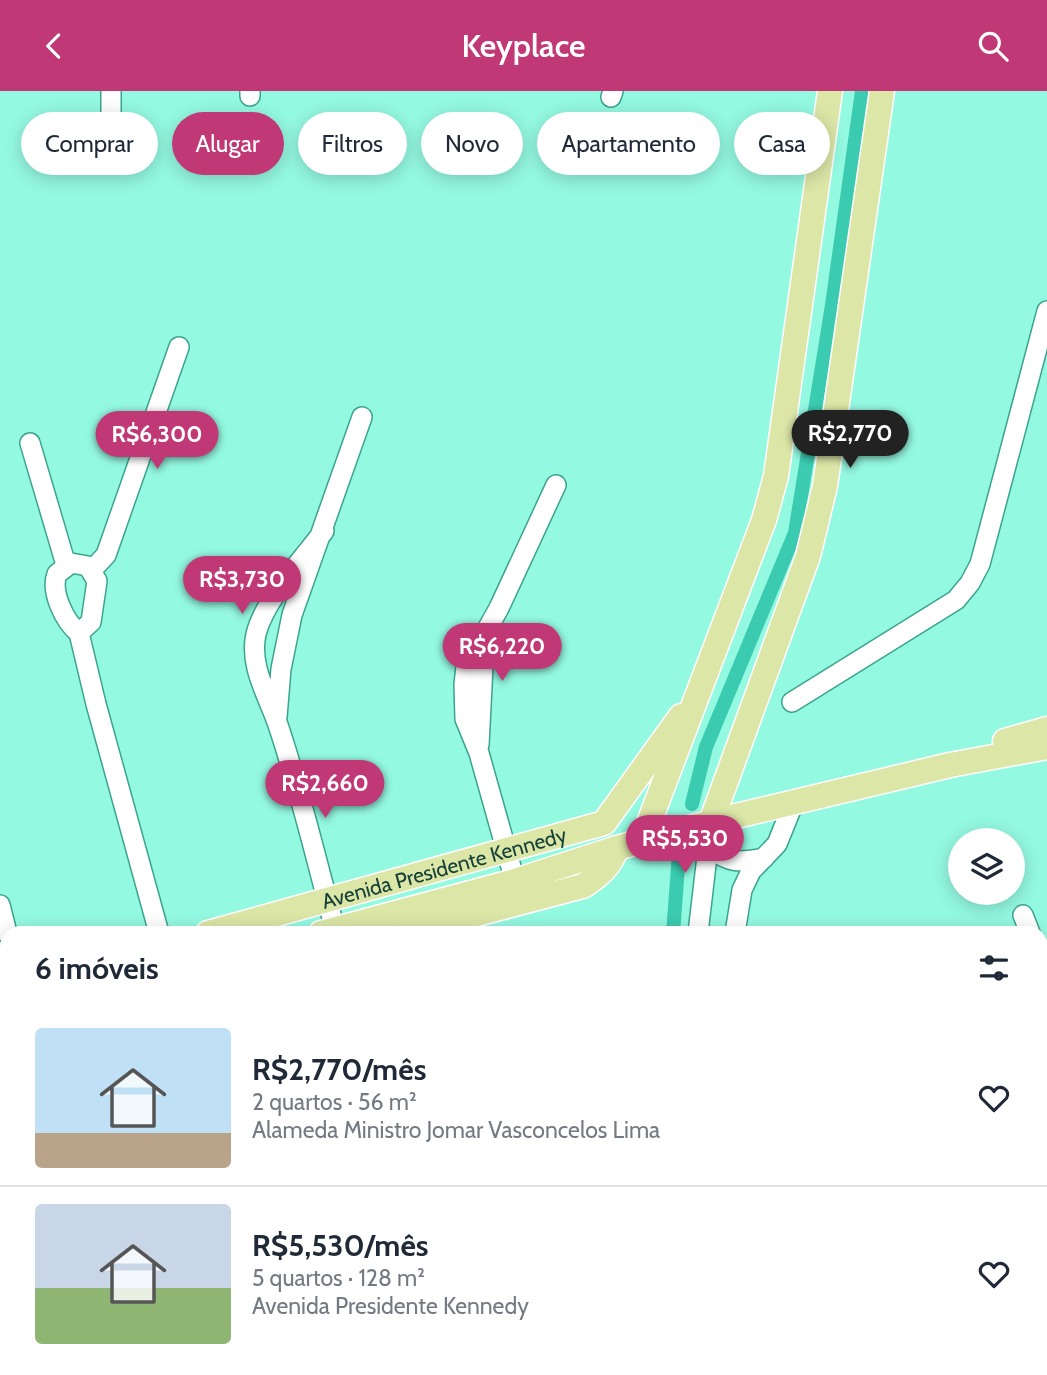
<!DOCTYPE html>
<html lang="pt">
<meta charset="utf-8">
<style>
:root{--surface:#fff;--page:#f2f2f3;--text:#1f2937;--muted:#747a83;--line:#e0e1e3;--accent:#c13876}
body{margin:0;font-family:Cabin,sans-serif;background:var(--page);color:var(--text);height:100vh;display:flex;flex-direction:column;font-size:26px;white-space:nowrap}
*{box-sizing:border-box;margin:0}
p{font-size:23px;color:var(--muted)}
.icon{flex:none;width:38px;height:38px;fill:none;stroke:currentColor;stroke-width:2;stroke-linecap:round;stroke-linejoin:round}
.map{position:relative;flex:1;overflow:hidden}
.drawer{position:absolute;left:0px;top:835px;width:1048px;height:450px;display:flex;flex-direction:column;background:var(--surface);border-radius:21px 21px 0 0;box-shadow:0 4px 18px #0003}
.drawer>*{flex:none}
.top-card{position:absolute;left:21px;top:21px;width:1006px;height:63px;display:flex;gap:14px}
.buttons{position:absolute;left:948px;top:737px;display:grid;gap:14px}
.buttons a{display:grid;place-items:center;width:77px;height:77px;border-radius:50%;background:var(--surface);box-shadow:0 4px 18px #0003;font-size:35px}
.price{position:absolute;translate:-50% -60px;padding:0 16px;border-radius:24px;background:var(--accent);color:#fff;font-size:23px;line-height:46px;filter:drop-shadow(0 2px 4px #0008)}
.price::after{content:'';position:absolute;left:50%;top:42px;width:21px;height:16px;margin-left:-10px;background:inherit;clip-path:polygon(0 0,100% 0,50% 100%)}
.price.on{background:#222;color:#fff}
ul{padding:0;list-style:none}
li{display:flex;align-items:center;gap:21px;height:175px;padding:0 35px}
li+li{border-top:2px solid var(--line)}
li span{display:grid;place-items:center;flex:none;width:196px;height:140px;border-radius:7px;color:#555}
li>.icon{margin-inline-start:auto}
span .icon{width:84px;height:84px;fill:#fffc;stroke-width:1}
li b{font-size:30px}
h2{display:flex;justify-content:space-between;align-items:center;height:84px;padding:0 35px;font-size:30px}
.pill{padding:0 24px;border-radius:32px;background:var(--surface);box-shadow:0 4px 18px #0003;font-size:24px;line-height:63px}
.pill.on{background:var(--accent);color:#fff}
header{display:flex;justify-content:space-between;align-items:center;height:91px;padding:0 35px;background:var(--accent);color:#fff;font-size:32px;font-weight:600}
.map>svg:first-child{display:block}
</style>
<header><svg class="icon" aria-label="back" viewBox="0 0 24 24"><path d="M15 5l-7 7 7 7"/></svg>Keyplace<svg class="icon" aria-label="search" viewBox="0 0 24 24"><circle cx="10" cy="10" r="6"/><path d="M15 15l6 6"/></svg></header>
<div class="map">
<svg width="1047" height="1284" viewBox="0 0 1047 1284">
<rect width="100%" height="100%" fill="#94f9e1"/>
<!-- green -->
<path fill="#bda3fa" d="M613,835L644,841V842H591Z
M297,1278H644L645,1284H301Z"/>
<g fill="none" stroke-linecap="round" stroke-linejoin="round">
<!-- canal -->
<path stroke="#3bcbb0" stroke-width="14" d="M692,713L706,656L795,442L832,214L862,0
M673,842L679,763
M654,1278L655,1284"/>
<defs>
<path id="minor" d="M111,0V71
M250,5V0
M611,6L613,0
M30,352L66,474
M324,440C302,469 265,508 256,543C249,574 267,603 277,631C300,698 316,769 335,838
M71,472L88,475L97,490L91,531L79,542C65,531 50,501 57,483Z
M92,479L106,464L179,256
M79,542L96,613L159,842
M792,611L956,509L970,492L980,473L1047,220
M277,626L281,578L292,524L362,326
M479,654L483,576L491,545
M708,756C730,772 737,772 764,767
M515,790L479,662L465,628L464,593L466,576L499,517L556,394
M0,814L7,842
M1023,824L1030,842
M698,842L711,731
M735,842L742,799L751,780L777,753L794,711
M1041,874L1047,889
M1041,952L1047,950
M0,1102L7,1101
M1041,1104L1047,1118
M64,1278L65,1284
M92,1278L93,1284
M188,1278L189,1284
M685,1278V1284
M806,1278L808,1284
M964,1278L967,1284"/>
<g id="major">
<path d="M1005,650L1047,638"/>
<path d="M711,731L808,465L825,395L882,0"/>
<path d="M642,750L764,429L776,385L830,0"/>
<path id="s1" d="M208,842L604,732L681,625"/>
<path d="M321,842L515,790L617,757L711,731L950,674L1047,656"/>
<path d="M404,842L583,795C600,784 609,776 617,757"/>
<path d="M0,902L7,900"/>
<path d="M0,927L7,925"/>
<path d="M0,951L7,949"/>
</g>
</defs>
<!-- minor casing -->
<use href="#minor" stroke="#3ba48f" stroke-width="22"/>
<!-- major casing -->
<use href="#major" stroke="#fff" stroke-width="27"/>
<!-- minor -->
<use href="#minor" stroke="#fff" stroke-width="19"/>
<!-- major -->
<use href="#major" stroke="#dce6a7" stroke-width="24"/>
</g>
<g text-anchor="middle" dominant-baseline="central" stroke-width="7" stroke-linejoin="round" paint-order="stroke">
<!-- street labels -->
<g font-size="21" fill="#154138" stroke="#c5feef">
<text stroke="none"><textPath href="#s1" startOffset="245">Avenida Presidente Kennedy</textPath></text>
</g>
</g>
</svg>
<div class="buttons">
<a><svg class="icon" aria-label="layers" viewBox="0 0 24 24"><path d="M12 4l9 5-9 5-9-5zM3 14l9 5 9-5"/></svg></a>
</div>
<b class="price on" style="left:850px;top:379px">R$2,770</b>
<b class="price" style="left:157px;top:380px">R$6,300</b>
<b class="price" style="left:242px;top:525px">R$3,730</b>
<b class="price" style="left:502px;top:592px">R$6,220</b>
<b class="price" style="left:325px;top:729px">R$2,660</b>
<b class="price" style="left:685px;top:784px">R$5,530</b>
<div class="top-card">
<a class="pill">Comprar</a>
<a class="pill on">Alugar</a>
<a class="pill">Filtros</a>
<a class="pill">Novo</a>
<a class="pill">Apartamento</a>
<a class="pill">Casa</a>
</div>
<section class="drawer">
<h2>6 imóveis<svg class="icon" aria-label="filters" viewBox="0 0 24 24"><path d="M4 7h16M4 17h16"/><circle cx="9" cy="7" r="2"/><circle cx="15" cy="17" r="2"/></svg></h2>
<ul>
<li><span style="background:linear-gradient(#bfe0f5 75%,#b9a48a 0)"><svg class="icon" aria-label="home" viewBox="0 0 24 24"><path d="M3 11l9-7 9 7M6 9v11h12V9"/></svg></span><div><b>R$2,770/mês</b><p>2 quartos · 56 m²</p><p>Alameda Ministro Jomar Vasconcelos Lima</p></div><svg class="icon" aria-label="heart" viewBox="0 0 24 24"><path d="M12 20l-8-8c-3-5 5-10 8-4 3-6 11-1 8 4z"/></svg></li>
<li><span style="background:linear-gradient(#c9d6e8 60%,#8fb573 0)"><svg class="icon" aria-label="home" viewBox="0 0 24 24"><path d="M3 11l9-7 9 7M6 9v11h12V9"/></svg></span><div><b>R$5,530/mês</b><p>5 quartos · 128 m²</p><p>Avenida Presidente Kennedy</p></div><svg class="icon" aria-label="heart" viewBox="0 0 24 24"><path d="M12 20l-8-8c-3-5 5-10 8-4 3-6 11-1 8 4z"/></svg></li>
</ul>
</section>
</div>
